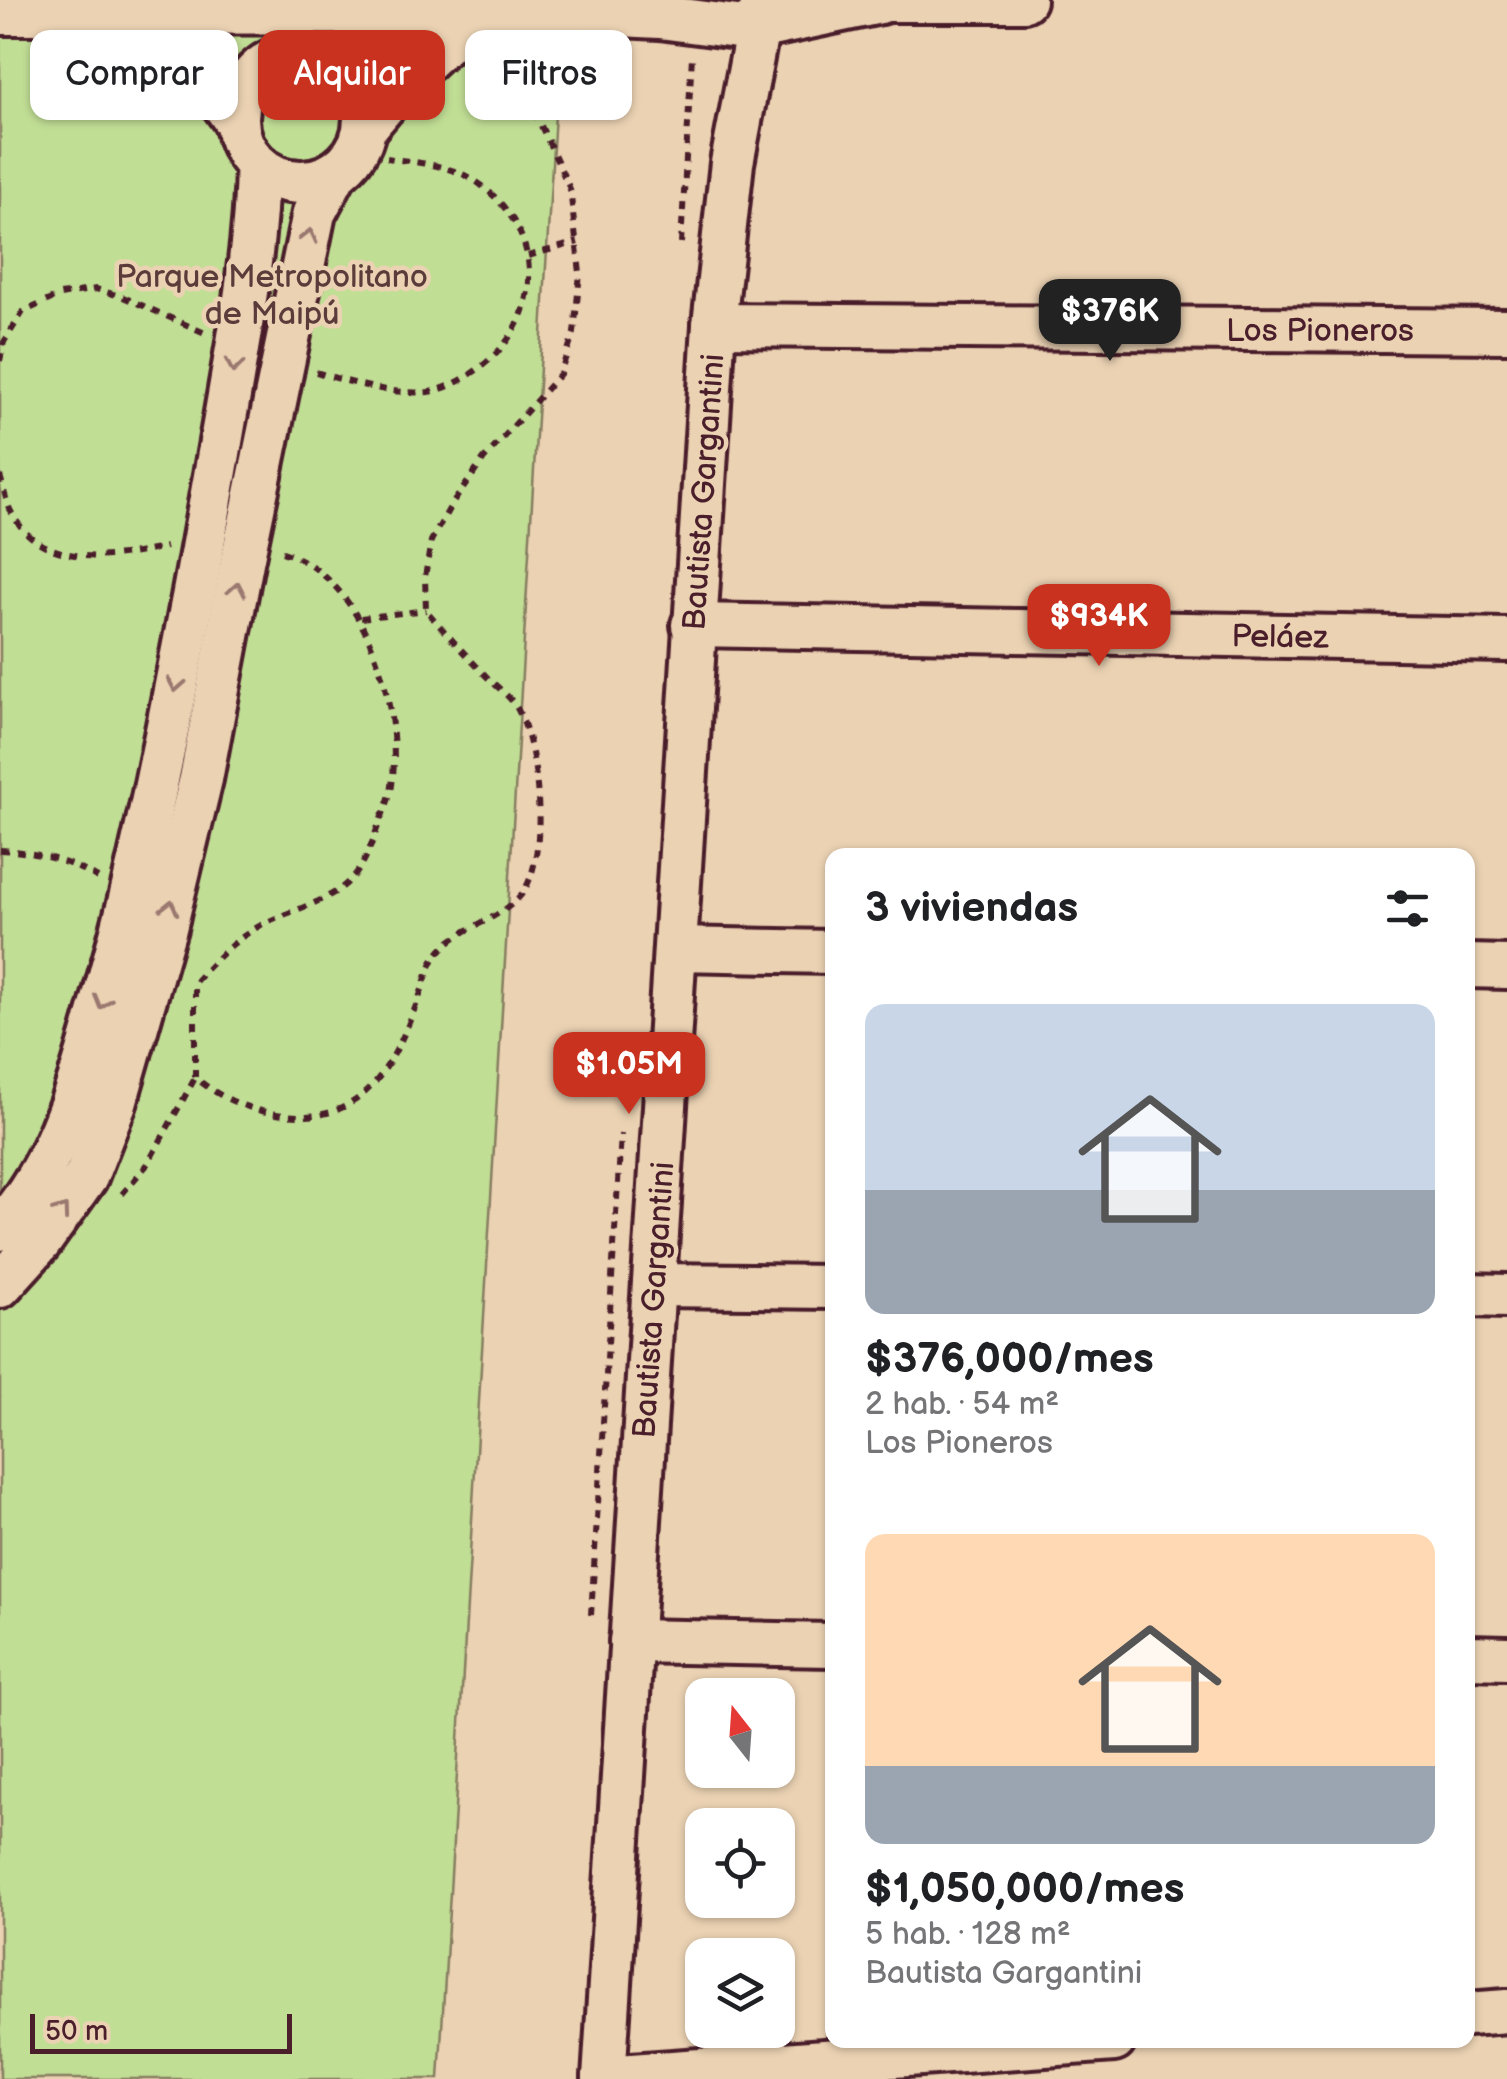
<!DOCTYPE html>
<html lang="es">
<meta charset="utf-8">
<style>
:root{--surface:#fff;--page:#f6f6f6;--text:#202124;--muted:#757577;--accent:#c8321e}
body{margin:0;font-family:"Balsamiq Sans",sans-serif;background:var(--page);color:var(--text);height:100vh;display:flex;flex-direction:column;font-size:38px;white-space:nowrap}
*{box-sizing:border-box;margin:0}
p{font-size:32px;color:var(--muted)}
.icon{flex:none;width:55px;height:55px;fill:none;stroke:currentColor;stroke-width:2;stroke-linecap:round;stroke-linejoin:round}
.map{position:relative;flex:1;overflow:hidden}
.sheet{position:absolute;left:825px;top:848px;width:650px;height:1200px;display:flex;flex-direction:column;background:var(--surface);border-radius:20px;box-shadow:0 2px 8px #0004}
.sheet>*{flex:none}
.banner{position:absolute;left:30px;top:30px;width:645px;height:90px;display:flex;gap:20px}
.needle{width:65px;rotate:343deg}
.fabs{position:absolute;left:685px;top:1678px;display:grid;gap:20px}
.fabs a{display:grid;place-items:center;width:110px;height:110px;border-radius:20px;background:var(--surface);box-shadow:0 2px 8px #0004;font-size:50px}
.scale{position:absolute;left:30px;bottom:25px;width:262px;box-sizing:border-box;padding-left:10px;border:5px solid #4a1f2b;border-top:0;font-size:28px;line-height:35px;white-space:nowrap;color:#4a1f2b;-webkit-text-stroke:8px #ebd2b3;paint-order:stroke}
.price{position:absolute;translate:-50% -85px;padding:0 22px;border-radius:20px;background:var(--accent);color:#fff;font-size:32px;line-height:65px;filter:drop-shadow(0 2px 5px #0008)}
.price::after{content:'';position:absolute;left:50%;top:60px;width:30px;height:22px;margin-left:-15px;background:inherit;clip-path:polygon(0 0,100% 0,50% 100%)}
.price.on{background:#222;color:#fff}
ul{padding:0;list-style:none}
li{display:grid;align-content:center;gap:20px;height:530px;padding:0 40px}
li span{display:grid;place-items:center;height:310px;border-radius:20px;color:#555}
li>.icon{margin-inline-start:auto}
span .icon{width:180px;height:180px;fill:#fffc;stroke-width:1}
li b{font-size:42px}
h2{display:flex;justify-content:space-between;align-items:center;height:120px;padding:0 40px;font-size:42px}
.pill{padding:0 35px;border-radius:20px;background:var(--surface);box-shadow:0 2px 8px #0004;font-size:35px;line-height:90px}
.pill.on{background:var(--accent);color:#fff}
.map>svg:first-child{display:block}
</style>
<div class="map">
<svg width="1507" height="2079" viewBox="0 0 1507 2079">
<rect width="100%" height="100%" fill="#ebd2b3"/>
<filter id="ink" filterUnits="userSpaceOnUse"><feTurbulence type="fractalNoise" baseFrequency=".01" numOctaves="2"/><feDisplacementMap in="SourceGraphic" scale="20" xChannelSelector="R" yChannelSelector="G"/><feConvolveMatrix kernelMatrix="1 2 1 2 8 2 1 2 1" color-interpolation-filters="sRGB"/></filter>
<g filter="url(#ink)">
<path fill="#c1de95" stroke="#867e60" stroke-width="2.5" d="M561,12L439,2079H0V13Z"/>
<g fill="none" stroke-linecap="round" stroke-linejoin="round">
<defs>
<g id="minor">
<path d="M648,0L561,12L660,17L752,29L880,2"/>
<path d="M856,0H1024"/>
<path d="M0,13L561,12"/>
<path d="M108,21C168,42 203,70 237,124"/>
<circle cx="301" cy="118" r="64"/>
<path d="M365,128C401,84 437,42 487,13"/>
<path d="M714,325L1507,331"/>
<path d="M693,625L1507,640"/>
<path d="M677,949L832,952"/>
<path d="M1468,966L1507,967"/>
<path d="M0,1229C61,1160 79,1083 104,997C142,866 167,733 193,598C206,529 218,459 230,390C243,315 256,241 257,165"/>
<path d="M654,1285L832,1287"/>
<path d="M0,1286L39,1243L86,1177L115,1103L165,928L201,779L242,562L314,213L336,172"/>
<path d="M1468,1295L1507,1296"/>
<path d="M631,1641L832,1645"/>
<path d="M1468,1657L1507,1658"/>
<path d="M1468,2014L1507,2011"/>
<path d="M604,2077L1114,2040"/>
<path d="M604,2079L714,325L732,163L763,0"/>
</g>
</defs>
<use href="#minor" stroke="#4a1f2b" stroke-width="50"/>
<g stroke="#4a1f2b" stroke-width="6" stroke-dasharray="8 8" stroke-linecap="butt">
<path d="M681,243L692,56"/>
<path d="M528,256L578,242"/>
<path d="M0,361L4,342L23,312L60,295L96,289L123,297L205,333"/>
<path d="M316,372C352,383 390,395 428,392C446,390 468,377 482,366C545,317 545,234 481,185C455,165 419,163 387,158"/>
<path d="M0,476C4,488 6,504 13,515C43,569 115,559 166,547"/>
<path d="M282,552C366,576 403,708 392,785C390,800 382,815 377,829C371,845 365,864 353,877C331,902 293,909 265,923C236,938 216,958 195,982V1077C220,1099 251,1111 284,1115C366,1125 393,1064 419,998C424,985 428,967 436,956C458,926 497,923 521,895C550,859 539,749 518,710C512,698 497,687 487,677C466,655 445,633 426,610L425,577L431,541L450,507L484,459L560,374L574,333L580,273L570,189L514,67L513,49"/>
<path d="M361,618L426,610"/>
<path d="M0,850C37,852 66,860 98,878"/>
<path d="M122,1194L147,1165L195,1078"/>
<path d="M591,1615L621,1134"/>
</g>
<use href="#minor" stroke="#ebd2b3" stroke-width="42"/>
</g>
<defs><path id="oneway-chevron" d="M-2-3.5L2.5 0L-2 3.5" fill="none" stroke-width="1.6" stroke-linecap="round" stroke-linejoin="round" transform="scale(2.5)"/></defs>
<g stroke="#9a786f">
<use href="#oneway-chevron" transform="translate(309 236) rotate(-77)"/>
<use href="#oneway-chevron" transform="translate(234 366) rotate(100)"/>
<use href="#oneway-chevron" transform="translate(237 589) rotate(-79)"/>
<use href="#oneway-chevron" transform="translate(176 685) rotate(101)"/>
<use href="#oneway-chevron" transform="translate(170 907) rotate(-76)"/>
<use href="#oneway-chevron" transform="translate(102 1002) rotate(106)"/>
<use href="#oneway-chevron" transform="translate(62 1211) rotate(-54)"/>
</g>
</g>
<g text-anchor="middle" stroke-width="9" stroke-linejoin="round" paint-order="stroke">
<g font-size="32" fill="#5c3c3b" stroke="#ebd2b3">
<text x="272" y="287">Parque Metropolitano<tspan x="272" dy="37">de Maipú</tspan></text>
</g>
<g font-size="32" fill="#4a1f2b" stroke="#ebd2b3">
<text x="1320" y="341">Los Pioneros</text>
<text transform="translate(703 492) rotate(-86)" y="11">Bautista Gargantini</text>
<text transform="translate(1280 636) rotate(1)" y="11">Peláez</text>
<text transform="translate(653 1300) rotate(-86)" y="11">Bautista Gargantini</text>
</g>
</g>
</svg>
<div class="fabs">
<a><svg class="needle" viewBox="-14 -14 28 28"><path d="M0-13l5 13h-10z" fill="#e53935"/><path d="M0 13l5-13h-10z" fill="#757577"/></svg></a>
<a><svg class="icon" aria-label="locate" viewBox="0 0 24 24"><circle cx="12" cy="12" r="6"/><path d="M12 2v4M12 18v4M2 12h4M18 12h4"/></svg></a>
<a><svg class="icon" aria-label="layers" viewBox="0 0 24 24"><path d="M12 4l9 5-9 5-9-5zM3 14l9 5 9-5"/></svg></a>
</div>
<div class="scale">50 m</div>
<b class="price on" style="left:1110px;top:364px">$376K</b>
<b class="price" style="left:1099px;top:669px">$934K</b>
<b class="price" style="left:629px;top:1117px">$1.05M</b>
<div class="banner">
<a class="pill">Comprar</a>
<a class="pill on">Alquilar</a>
<a class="pill">Filtros</a>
</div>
<section class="sheet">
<h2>3 viviendas<svg class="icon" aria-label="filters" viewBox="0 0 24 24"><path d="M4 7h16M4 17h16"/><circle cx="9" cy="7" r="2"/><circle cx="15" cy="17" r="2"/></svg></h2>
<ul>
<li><span style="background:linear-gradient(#c9d6e8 60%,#9aa5b1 0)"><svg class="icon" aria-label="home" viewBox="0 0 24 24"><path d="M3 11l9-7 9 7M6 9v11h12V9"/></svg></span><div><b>$376,000/mes</b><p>2 hab. · 54 m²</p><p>Los Pioneros</p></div></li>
<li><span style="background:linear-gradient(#ffd9b3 75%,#9aa5b1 0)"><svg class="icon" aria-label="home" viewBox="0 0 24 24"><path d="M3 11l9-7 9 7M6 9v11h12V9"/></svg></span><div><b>$1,050,000/mes</b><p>5 hab. · 128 m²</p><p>Bautista Gargantini</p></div></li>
</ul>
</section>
</div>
